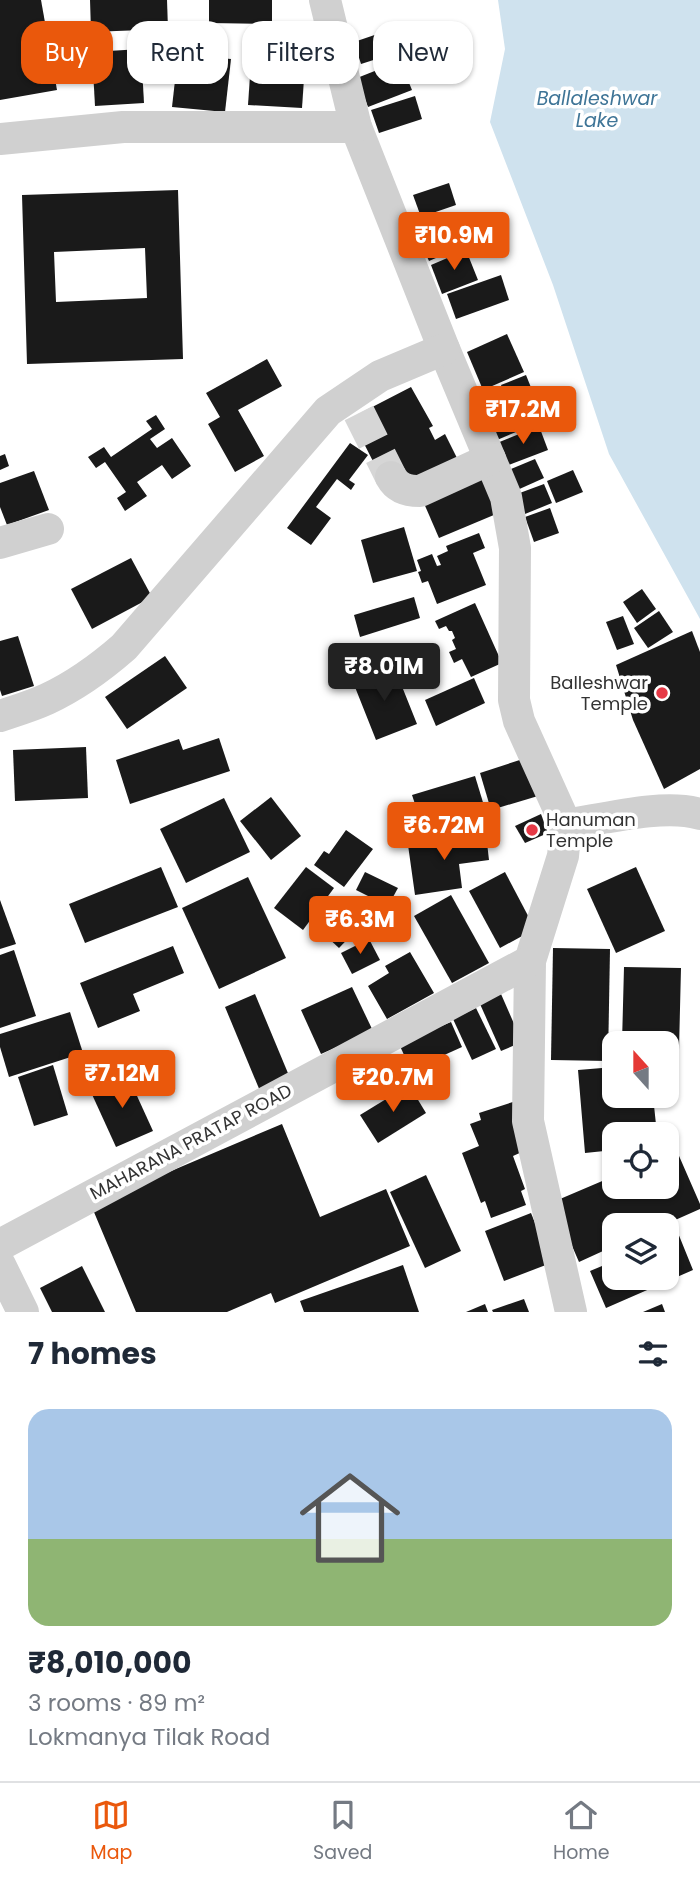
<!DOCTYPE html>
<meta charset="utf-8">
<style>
:root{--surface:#fff;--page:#f2f2f3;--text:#1f2937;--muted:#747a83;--line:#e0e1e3;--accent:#ea580c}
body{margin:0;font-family:Poppins,sans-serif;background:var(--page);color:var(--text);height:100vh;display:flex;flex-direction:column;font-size:26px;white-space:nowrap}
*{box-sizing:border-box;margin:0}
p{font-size:23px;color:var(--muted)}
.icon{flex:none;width:38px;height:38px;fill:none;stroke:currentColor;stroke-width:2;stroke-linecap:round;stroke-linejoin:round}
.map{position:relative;height:1312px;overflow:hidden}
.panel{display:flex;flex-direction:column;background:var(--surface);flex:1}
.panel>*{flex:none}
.guide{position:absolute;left:21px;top:21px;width:658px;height:63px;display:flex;gap:14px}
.needle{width:46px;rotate:339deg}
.tools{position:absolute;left:602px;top:1031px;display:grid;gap:14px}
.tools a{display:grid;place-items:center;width:77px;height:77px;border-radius:14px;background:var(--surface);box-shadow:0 2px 5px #0004;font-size:35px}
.price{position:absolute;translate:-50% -60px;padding:0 16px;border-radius:7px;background:var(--accent);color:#fff;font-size:23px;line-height:46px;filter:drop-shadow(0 2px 4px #0008)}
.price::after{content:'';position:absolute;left:50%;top:42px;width:21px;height:16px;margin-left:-10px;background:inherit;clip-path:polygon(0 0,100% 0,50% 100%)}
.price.current{background:#222;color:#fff}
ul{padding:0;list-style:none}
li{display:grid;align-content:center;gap:14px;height:371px;padding:0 28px}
li span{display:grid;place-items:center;height:217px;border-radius:21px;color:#555}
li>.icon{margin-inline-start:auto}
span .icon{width:126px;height:126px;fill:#fffc;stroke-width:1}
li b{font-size:30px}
h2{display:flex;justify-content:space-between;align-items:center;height:84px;padding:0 28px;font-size:30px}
.pill{padding:0 24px;border-radius:21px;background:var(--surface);box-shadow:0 2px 5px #0004;font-size:24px;line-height:63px}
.pill.current{background:var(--accent);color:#fff}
.tabs{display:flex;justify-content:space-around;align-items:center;height:98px;border-top:2px solid var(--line);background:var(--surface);font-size:19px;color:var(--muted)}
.tabs a{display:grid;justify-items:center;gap:4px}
.tabs .current{color:var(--accent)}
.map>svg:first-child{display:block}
</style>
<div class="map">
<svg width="700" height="1312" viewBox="0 0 700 1312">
<rect width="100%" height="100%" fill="#fff"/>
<path fill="#cfe2ee" d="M498,0H700V619L609,454L553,285L490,122L505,49Z"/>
<g fill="#1a1a1a" fill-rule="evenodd">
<path d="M0,0H41L57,90L0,100Z"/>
<path d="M90,0H167L168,29L91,32Z"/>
<path d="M209,0H272V24L209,23Z"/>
<path d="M401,26L408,49L361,64L354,42Z"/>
<path d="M252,47L306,50L302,108L248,105Z"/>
<path d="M141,49L144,103L95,106L92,52Z"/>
<path d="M178,54L231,59L225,112L172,107Z"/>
<path d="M400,61L412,90L368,107L357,78Z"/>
<path d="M415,96L422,119L379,133L371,110Z"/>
<path d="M449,183L456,205L421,217L413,195Z"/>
<path d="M178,190L183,359L27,364L22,195ZM145,248L147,298L56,302L54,252Z"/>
<path d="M444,213L459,248L429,261L413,226Z"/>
<path d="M466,250L478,280L442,294L431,265Z"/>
<path d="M501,275L509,300L456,319L447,294Z"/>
<path d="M507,334L524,372L483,390L467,352Z"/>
<path d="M267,359L282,386L238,410L264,456L235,472L208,424L220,417L206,393Z"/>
<path d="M526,375L544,420L518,430L501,385Z"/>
<path d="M411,387L433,426L429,428L435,440L445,434L460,464L405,483L381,477L351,418Z"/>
<path d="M505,405L516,432L497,440L487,413Z"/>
<path d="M156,415L165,429L150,439L157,448L172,438L191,466L172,479L162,465L137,482L147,496L125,511L117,498L126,492L105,462L96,468L88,457L104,447L111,457L152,429L146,421Z"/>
<path d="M539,426L548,450L506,466L497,443Z"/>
<path d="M350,443L368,455L349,480L355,484L351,490L337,479L316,507L331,518L311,545L287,528Z"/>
<path d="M5,454L9,466L0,470V456Z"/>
<path d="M535,459L544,478L515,491L506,471Z"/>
<path d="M573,470L583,492L556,503L547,481Z"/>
<path d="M34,471L49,510L7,525L0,507V483Z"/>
<path d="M485,475L501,512L439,538L423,501Z"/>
<path d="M544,484L552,503L525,514L517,494Z"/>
<path d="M550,508L559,533L534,542L525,517Z"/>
<path d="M404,527L417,571L373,583L361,540Z"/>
<path d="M479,533L485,548L473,553L486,585L437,604L428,581L422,583L418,572L421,571L417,560L432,554L437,566L441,565L437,556L448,551L446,546Z"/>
<path d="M131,558L152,597L92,629L71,589Z"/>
<path d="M642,589L656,609L637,623L623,602Z"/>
<path d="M414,597L420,618L360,637L354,615Z"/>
<path d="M475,603L502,663L471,677L462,659L454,663L449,652L456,649L452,640L455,638L452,631H449L446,626L439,629L435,621Z"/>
<path d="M659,611L673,632L648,648L634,628Z"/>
<path d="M623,616L634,644L617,650L606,622Z"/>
<path d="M692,631L700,652V769L664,789L633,720L616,665Z"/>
<path d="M18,636L34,686L2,696L0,690V641Z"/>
<path d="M165,656L187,688L127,729L105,697Z"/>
<path d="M373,668L376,677L395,669L417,724L376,740L351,677Z"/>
<path d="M474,678L485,703L436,726L425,700Z"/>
<path d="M219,738L230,771L130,804L116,760L179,739L183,750Z"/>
<path d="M86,747L88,798L15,801L13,750Z"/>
<path d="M526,758L538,796L491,810L480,773Z"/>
<path d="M475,776L485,809L423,828L412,795Z"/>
<path d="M271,797L301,836L271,860L240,821Z"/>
<path d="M224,798L250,852L186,883L160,829Z"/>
<path d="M541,814L548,833L525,843L515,826Z"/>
<path d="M346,830L373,849L344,887L314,865L324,851L329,854Z"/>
<path d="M486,834L489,860L459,864L462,888L415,895L408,845Z"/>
<path d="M161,867L178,907L85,943L69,904Z"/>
<path d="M306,867L334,888L303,930L274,908Z"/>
<path d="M636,867L665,931L616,953L587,889Z"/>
<path d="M365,872L398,888L388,906L356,890Z"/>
<path d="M505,872L535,929L500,948L469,891Z"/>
<path d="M248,877L286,958L219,989L182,908Z"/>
<path d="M451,895L489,963L452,983L414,916Z"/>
<path d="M0,900L16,944L0,949Z"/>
<path d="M337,900L362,924L339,948L313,924Z"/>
<path d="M369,939L380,960L352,974L341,953Z"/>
<path d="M173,946L184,973L133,994L140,1011L98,1028L80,983Z"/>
<path d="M553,948L610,949L608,1061L551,1060Z"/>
<path d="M14,950L36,1016L0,1028V955Z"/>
<path d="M410,952L434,993L387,1019L368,986L389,973L385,966Z"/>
<path d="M624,967L681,968L679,1050H667V1043H622Z"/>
<path d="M352,987L373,1031L321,1054L301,1010Z"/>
<path d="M255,994L290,1078L260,1091L225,1007Z"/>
<path d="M501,994L522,1042L501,1051L480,1004Z"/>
<path d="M476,1008L496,1049L472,1060L453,1019Z"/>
<path d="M70,1012L83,1053L9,1077L0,1047V1034Z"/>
<path d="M451,1022L462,1047L411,1070L399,1044Z"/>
<path d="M53,1065L68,1115L34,1126L18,1077Z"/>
<path d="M614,1067V1096H653L657,1134H614V1150L585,1153L578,1070Z"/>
<path d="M127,1074L153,1131L116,1147L90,1090Z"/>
<path d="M409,1085L426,1113L378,1143L360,1115Z"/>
<path d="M516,1101L524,1151L513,1156L525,1189L521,1191L526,1205L491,1218L485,1201L481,1203L462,1153L479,1146L470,1124L481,1120L479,1113Z"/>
<path d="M282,1124L320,1217L386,1189L410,1246L275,1303L271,1293L227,1312H136L91,1205Z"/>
<path d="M676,1149L700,1204V1209L664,1225H614V1246L579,1262L553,1202L614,1176V1186H667V1153Z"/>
<path d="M426,1175L461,1251L425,1268L390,1192Z"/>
<path d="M531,1213L551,1263L504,1281L485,1231Z"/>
<path d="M678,1233L693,1270L606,1308L590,1271L614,1261V1278H667V1238Z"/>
<path d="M403,1265L419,1312H304L300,1301Z"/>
<path d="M82,1266L105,1312H52L40,1288Z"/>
<path d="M524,1299L529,1312H493L492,1310Z"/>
<path d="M485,1304L488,1312H466Z"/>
<path d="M662,1304L665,1312H643Z"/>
</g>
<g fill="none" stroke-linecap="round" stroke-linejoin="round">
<path stroke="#d6d6d6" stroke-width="32" stroke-dasharray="32 16" stroke-linecap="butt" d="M359,413L391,477"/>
<g stroke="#d0d0d0" stroke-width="32">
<path d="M325,0L356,127L444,349L506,497L515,548L514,700L519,721L566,825L563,856L530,961L528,1121L571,1312"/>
<path d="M0,139L123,127H356"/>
<path d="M391,477C397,488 407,491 420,491L490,459"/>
<path d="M0,543L48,529"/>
<path d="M0,716C15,711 32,706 47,699C75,686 100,668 124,647L328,411L380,376L444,349"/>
<path d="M566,825C604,819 664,803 700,814"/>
<path d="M0,1245L530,961"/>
<path d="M0,1265L23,1312"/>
</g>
</g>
<g fill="#e63946" stroke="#fff" stroke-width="2.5">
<circle cx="662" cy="693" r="7"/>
<circle cx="532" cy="830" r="7"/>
</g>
<g text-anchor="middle" stroke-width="7" stroke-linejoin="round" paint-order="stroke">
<g font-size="18" fill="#333" stroke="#fff" text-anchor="end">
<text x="648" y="689">Balleshwar<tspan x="648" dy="21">Temple</tspan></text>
<text x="546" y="826" text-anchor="start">Hanuman<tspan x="546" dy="21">Temple</tspan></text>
</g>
<g font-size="18" fill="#333" stroke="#fff">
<text transform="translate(191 1142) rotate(-28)" y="6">MAHARANA PRATAP ROAD</text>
</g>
<g font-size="19" font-style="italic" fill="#3f7597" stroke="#fff">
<text x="597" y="105">Ballaleshwar<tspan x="597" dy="22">Lake</tspan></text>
</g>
</g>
</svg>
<div class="tools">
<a><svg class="needle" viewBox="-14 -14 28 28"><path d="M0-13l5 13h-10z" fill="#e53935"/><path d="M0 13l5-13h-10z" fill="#747a83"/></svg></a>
<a><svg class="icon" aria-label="locate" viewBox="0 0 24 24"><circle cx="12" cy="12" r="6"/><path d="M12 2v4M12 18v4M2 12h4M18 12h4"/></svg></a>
<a><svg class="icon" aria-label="layers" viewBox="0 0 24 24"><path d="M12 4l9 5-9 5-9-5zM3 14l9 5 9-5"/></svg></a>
</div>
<b class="price" style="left:454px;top:272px">₹10.9M</b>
<b class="price" style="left:523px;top:446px">₹17.2M</b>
<b class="price current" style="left:384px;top:703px">₹8.01M</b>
<b class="price" style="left:444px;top:862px">₹6.72M</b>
<b class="price" style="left:360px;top:956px">₹6.3M</b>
<b class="price" style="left:122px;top:1110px">₹7.12M</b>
<b class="price" style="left:393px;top:1114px">₹20.7M</b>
<div class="guide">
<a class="pill current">Buy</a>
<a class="pill">Rent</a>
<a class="pill">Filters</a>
<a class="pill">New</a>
</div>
</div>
<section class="panel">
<h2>7 homes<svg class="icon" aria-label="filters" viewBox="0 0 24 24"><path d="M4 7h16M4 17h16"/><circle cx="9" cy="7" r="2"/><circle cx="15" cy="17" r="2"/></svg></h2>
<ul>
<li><span style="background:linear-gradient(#a9c7e8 60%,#8fb573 0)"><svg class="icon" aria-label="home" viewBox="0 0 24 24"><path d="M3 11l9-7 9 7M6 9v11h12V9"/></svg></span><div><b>₹8,010,000</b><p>3 rooms · 89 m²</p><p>Lokmanya Tilak Road</p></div></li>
</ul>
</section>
<nav class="tabs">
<a class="current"><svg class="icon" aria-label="map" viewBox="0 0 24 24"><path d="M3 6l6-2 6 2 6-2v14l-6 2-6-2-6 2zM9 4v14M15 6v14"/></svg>Map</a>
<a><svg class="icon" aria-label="saved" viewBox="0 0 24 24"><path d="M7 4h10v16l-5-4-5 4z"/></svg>Saved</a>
<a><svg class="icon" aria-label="home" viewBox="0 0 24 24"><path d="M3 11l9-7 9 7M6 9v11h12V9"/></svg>Home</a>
</nav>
